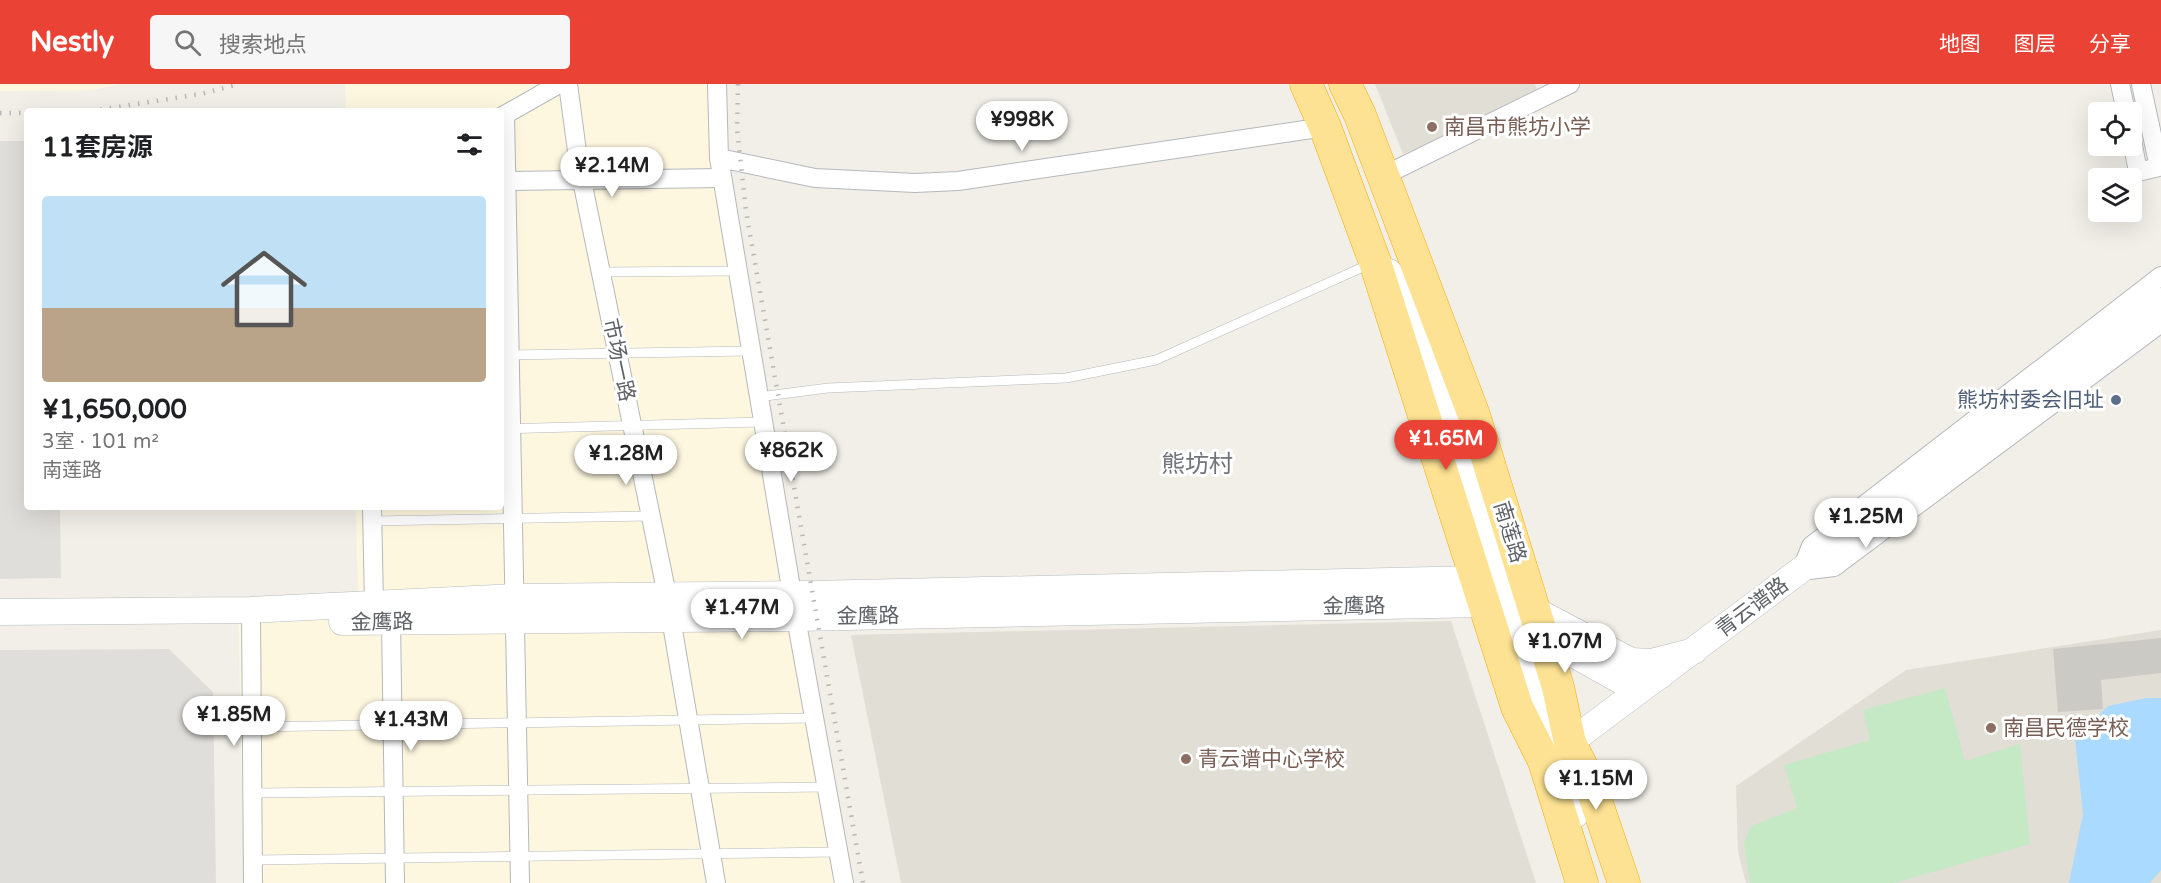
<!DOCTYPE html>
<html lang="zh">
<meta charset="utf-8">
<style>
:root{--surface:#fff;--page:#f6f6f6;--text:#202124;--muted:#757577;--line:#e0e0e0;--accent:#ea4335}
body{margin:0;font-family:"Varela Round","Noto Sans SC",sans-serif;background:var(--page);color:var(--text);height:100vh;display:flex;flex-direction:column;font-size:22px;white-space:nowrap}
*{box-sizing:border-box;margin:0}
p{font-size:20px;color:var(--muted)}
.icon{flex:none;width:33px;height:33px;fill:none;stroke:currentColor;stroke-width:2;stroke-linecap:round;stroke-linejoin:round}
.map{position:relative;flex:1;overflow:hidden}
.panel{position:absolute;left:24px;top:24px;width:480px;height:402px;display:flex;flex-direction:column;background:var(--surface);border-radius:6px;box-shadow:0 6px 24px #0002}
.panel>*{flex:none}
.controls{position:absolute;left:2088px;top:18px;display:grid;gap:12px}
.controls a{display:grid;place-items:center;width:54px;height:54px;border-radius:6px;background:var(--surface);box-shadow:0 6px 24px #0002;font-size:30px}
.price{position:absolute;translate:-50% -51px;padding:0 14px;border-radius:21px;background:#fff;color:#222;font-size:20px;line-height:39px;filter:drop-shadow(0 2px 3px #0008)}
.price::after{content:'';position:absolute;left:50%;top:36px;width:18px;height:14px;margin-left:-9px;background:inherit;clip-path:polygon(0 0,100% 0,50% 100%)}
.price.selected{background:var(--accent);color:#fff}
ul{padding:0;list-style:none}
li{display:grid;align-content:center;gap:12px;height:318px;padding:0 18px}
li+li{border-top:2px solid var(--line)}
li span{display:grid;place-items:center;height:186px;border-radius:6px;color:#555}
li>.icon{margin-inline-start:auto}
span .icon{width:108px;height:108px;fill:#fffc;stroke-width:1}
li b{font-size:26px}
h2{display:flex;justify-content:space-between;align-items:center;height:72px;padding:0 18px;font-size:26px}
header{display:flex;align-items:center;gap:36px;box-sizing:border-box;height:84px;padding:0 30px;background:var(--accent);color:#fff}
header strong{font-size:28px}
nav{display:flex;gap:33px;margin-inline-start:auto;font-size:21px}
.search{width:420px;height:54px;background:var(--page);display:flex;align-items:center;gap:15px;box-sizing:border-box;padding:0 21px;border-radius:6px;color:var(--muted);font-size:22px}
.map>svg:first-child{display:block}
</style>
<header>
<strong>Nestly</strong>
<div class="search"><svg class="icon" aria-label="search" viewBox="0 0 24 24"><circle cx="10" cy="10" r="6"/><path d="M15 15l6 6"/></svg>搜索地点</div>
<nav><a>地图</a><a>图层</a><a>分享</a></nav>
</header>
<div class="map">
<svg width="2161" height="799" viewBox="0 0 2161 799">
<rect width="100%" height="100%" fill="#f1efe8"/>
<g fill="#fef7e0">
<path d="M0,0H120L94,6L0,7Z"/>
<path d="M345,0H716L720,92L850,799H244L238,516L358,511L356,423H501V27H346Z"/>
</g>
<g fill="#e0deda">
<path d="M27,57V423H60L61,494L0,495V57Z"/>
<path d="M169,565L213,608L216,799H0V566Z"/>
</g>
<g fill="#e1ded6">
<path d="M1375,0H1535L1541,16L1403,70Z"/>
<path d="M1451,537L1536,799H901L851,551Z"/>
<path d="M2161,546V799H1746L1738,768L1736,702L1906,586Z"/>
</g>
<path fill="#c5e8c5" d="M1945,604L1965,677L2020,660L2030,760L1894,799H1750L1744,760L1751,742L1797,724L1784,681L1870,656L1863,626Z"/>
<path fill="#aadaff" d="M2147,614H2161V786L2150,799H2069L2083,730L2075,655L2108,622Z"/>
<path fill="#cccac5" d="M2161,554V589L2101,596L2103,625L2058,628L2053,565Z"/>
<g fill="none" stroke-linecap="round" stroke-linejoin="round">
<defs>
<g id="lane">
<path d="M601,188L737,187"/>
<path d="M507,271L750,267"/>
<path d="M758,313L828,304L1066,294L1156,276L1370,180"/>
<path d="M501,345L762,338"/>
<path d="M372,437L651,432"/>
<path d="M252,643L814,634"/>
<path d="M253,709L827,703"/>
<path d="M253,776L839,768"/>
</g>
<g id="street">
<path d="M568,0L579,82L667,511L716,799"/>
<path d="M717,0L719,74L796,534L844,799"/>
<path d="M2120,0L2126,28"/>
<path d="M505,31L520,799"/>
<path d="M501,33L559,0"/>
<path d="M2132,56L2138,88L2159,83L2141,0"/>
<path d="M719,74L815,94L915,99L958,97L1325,43"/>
<path d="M1383,92L1570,0"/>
<path d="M501,97L722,94"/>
<path d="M2161,192L1811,462L1801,487L1834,483L2161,239"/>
<path d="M372,423L374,520"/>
<path d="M251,526L253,799"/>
<path d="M391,537L395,799"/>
</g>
<g id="secondary">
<path d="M1389,188L1409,227L1450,331L1509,513L1539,611L1544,671"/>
<path d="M0,528L251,526L514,513L812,510L1476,495L1631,577L1651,578L1694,567"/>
<path d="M342,538L796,534L1484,520L1621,597L1660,592"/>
<path d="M1570,659L1566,706L1575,731"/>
<path d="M1557,668L2161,217"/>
</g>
<g id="highway">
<path d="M1306,0L1325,43L1375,178L1517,623L1544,677L1582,799"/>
<path d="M1345,0L1360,31L1474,331L1558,603L1570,659L1590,699L1624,799"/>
</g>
</defs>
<use href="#lane" stroke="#b5b8bc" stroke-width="10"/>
<use href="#street" stroke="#b5b8bc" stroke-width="20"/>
<use href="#secondary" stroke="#b6babf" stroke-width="27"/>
<use href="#highway" stroke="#f9ab00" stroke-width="33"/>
<use href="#lane" stroke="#fff" stroke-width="9"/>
<use href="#street" stroke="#fff" stroke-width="18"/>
<use href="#secondary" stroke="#fff" stroke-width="26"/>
<use href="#highway" stroke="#fde293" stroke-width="32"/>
<g stroke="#b6b7b8" stroke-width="4.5" stroke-dasharray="1.5 8" stroke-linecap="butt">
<path d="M738,0L737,44L746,127L863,799"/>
<path d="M91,27L201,10L239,0"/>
<path d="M0,29H27"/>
</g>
</g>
<g fill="#8d6e63" stroke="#fff" stroke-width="2">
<circle cx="1432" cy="43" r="6"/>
<circle cx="1991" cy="644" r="6"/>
<circle cx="1186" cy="675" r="6"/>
</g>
<circle fill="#5c6f8a" stroke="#fff" stroke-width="2" cx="2116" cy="316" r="6"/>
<g text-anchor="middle" stroke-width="6" stroke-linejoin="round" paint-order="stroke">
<g font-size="21" fill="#785e54" stroke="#fff" text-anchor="start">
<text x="1444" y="50">南昌市熊坊小学</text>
<text x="2003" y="651">南昌民德学校</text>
<text x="1198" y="682">青云谱中心学校</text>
</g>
<g font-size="21" fill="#5f6368" stroke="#fff">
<text transform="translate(619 276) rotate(78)" y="7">市场一路</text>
<text transform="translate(1510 448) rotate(73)" y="7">南莲路</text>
<text transform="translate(1354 522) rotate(-1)" y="7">金鹰路</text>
<text transform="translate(1752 523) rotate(-37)" y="7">青云谱路</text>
<text transform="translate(868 532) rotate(-1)" y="7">金鹰路</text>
<text transform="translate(382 538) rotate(-1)" y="7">金鹰路</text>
</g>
<g font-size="21" fill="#4e5e75" stroke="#fff" text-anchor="end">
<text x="2104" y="323">熊坊村委会旧址</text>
</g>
<g font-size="24" fill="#70757a" stroke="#fff">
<text x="1197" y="388">熊坊村</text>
</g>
</g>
</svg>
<div class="controls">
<a><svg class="icon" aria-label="locate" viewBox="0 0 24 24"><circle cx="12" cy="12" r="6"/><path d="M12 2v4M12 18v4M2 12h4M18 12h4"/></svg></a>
<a><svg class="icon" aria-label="layers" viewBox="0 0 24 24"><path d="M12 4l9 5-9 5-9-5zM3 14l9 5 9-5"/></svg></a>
</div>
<b class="price" style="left:1022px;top:68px">¥998K</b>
<b class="price" style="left:612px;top:114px">¥2.14M</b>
<b class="price selected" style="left:1446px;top:387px">¥1.65M</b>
<b class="price" style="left:791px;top:399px">¥862K</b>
<b class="price" style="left:626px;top:402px">¥1.28M</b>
<b class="price" style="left:1866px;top:465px">¥1.25M</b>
<b class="price" style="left:742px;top:556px">¥1.47M</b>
<b class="price" style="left:1565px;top:590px">¥1.07M</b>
<b class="price" style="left:234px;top:663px">¥1.85M</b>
<b class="price" style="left:411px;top:668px">¥1.43M</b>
<b class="price" style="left:1596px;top:727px">¥1.15M</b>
<section class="panel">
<h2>11套房源<svg class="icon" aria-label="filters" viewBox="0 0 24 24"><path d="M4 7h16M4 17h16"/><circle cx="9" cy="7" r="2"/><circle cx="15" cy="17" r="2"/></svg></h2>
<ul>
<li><span style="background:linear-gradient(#bfe0f5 60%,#b9a48a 0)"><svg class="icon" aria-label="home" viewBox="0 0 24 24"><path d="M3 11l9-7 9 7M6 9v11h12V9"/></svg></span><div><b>¥1,650,000</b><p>3室 · 101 m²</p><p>南莲路</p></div></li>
</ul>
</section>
</div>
